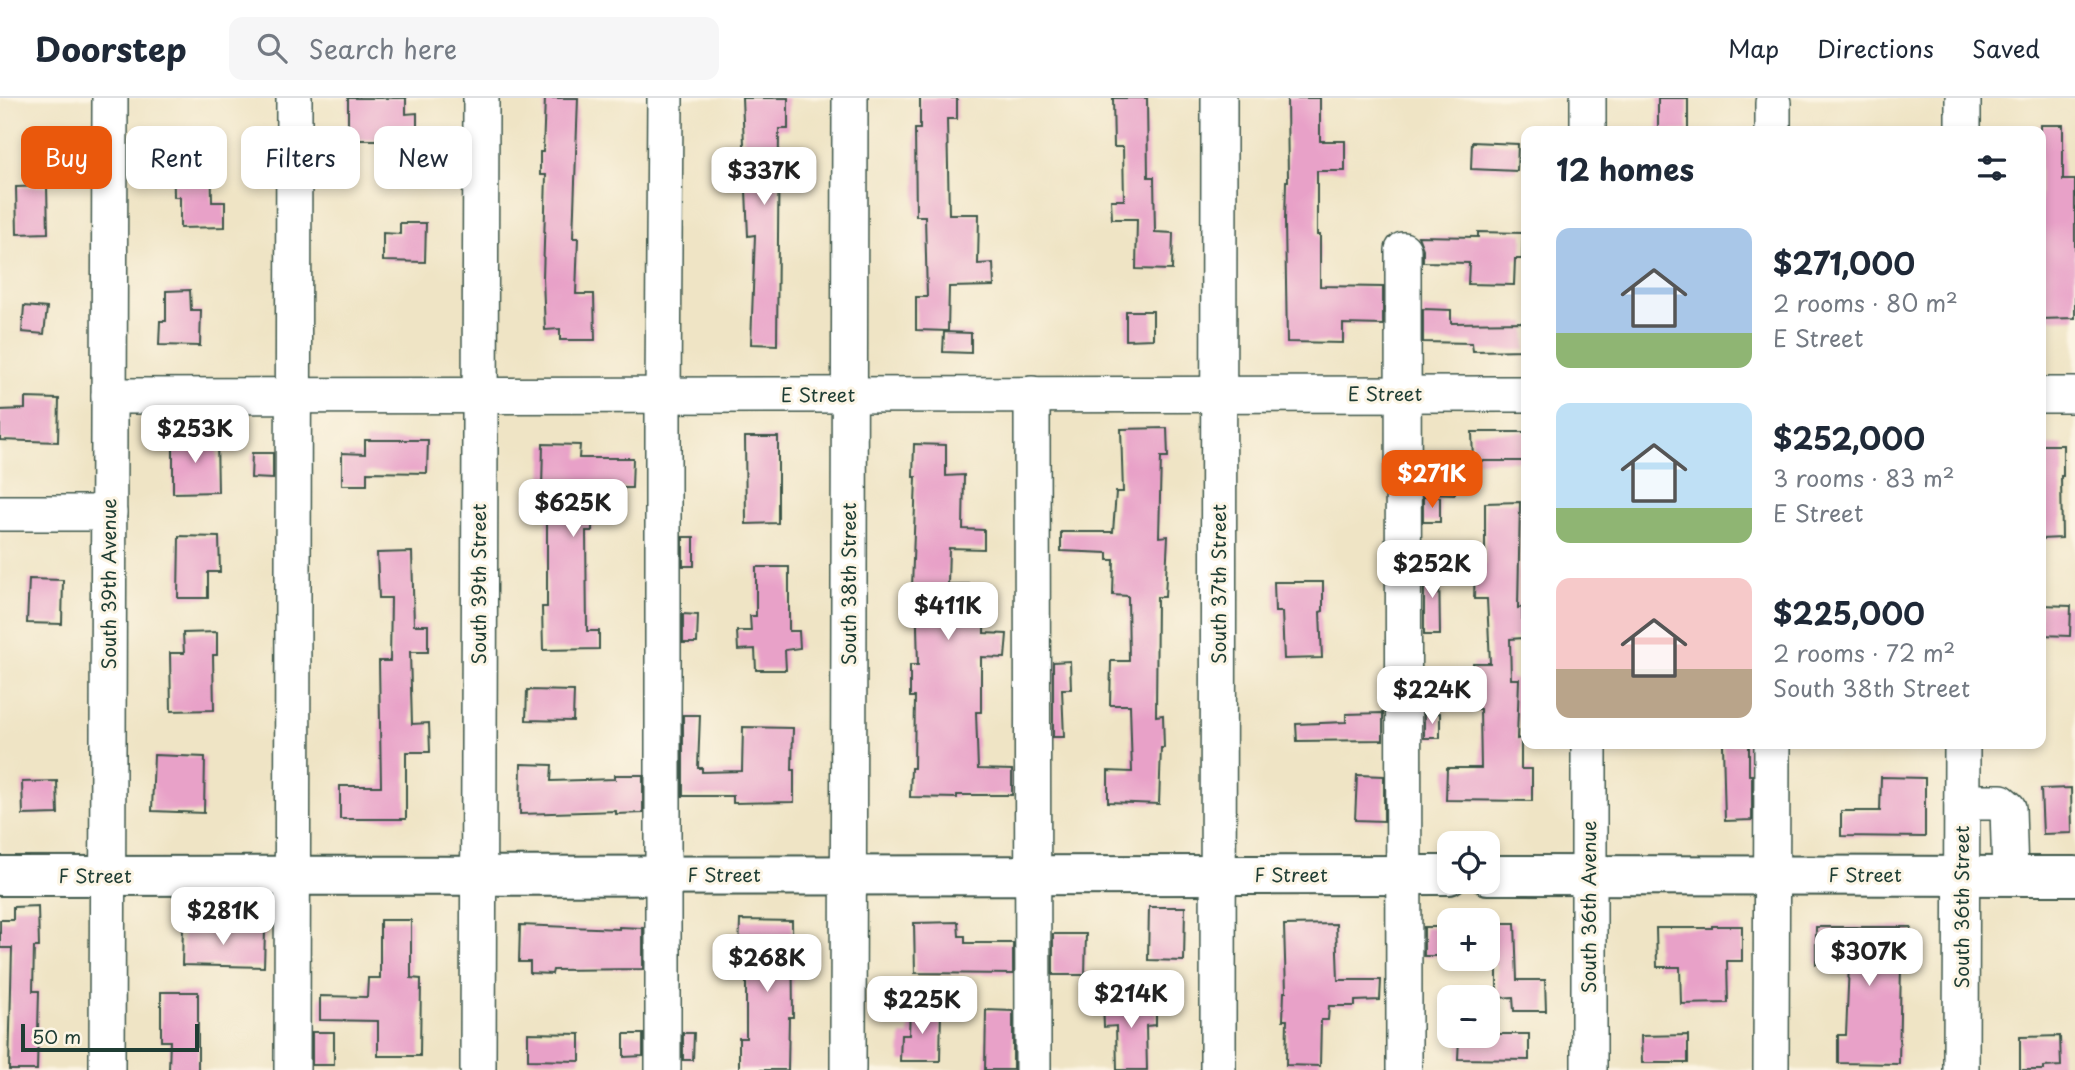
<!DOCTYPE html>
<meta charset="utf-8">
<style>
:root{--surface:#fff;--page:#f6f6f7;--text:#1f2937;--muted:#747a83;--line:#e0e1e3;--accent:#ea580c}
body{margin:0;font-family:"Playpen Sans",sans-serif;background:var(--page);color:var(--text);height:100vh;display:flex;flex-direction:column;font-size:26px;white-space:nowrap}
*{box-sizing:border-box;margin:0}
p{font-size:23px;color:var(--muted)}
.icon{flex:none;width:38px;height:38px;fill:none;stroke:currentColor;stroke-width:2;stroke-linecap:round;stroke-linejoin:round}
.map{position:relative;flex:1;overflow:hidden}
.sheet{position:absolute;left:1521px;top:28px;width:525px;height:623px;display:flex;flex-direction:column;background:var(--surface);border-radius:14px;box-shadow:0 4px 10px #0003}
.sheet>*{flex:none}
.hud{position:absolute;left:21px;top:28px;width:665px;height:63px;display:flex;gap:14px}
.fabs{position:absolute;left:1437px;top:733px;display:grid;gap:14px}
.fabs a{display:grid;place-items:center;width:63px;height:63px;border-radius:14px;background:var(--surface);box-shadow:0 4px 10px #0003;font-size:35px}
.scale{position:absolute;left:21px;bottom:18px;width:178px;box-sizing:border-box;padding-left:7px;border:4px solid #1f3d34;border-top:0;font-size:19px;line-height:24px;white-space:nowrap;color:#1f3d34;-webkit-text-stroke:5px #fcf5e5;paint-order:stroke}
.price{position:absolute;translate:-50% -60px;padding:0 16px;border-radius:14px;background:#fff;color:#222;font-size:23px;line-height:46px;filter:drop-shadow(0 2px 4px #0008)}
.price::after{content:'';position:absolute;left:50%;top:42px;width:21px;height:16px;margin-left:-10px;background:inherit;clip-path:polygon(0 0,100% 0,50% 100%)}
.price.selected{background:var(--accent);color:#fff}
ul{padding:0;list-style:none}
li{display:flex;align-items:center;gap:21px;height:175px;padding:0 35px}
li span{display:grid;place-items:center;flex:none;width:196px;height:140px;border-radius:14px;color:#555}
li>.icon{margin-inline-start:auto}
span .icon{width:84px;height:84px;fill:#fffc;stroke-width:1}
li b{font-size:30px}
h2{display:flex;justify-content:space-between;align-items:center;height:84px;padding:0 35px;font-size:30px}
.chip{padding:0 24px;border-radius:14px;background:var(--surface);box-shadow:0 4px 10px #0003;font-size:24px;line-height:63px}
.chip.selected{background:var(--accent);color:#fff}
header{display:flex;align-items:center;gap:42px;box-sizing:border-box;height:98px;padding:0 35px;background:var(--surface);border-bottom:2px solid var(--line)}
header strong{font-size:33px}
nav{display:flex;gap:38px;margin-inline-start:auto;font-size:24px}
.search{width:490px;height:63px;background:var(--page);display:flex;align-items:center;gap:18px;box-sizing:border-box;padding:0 24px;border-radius:14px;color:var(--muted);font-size:26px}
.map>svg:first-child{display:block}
</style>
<header>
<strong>Doorstep</strong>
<div class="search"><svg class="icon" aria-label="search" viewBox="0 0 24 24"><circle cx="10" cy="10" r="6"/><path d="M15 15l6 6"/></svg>Search here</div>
<nav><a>Map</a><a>Directions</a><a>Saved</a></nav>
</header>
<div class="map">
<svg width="2075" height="972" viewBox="0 0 2075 972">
<rect width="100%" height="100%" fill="#fcf5e5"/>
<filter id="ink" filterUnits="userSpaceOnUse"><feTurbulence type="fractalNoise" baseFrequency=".0143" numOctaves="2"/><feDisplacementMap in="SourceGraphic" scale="14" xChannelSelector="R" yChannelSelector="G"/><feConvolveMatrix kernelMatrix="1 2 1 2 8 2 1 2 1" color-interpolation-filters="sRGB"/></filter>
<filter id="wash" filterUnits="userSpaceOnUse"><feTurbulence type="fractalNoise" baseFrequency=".00686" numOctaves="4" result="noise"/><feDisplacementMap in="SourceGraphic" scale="28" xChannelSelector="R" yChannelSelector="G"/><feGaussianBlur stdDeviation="1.57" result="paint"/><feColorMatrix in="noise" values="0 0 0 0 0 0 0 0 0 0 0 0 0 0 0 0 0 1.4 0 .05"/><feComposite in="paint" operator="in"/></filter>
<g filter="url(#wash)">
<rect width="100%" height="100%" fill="#efe4c5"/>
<g id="blocks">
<g fill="#e8a1c8">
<path d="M348,0H406V16L417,15V54H389V42H348Z"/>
<path d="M545,0H578L573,140H578L576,196H594L595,242H560V231L545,232L543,180L546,77H540V54H543Z"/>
<path d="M742,0H788V31H779L777,247L751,246L755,137L748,138Z"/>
<path d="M920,0H957V21H947L949,116H979L978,166L993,165L994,188L949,189L948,233L916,232V199H927L925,118H916L915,31H920Z"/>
<path d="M1113,0H1147L1148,79H1154L1155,134L1173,135L1172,172L1136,171L1137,121H1112L1111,102H1124L1123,49H1114Z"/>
<path d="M1287,0H1320V43H1345V73H1317V137H1320V188L1383,189V227L1343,226V245L1287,244L1285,123L1286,83H1288Z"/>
<rect x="1658" y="0" width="30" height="33"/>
<path d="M2040,27H2063V82H2075V220L2040,221Z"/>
<path d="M211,43L212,104H225V129L180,130V99H174L173,44Z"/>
<path d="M1472,44L1518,46L1517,73L1471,71Z"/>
<path d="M47,88L48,135L17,136L16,89Z"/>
<path d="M400,125H426L425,164L383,163V135L400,136Z"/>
<path d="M1478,134L1523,135L1522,161H1515L1514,187L1468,186L1469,165L1423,164V151L1418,138L1478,139Z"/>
<path d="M190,192L191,212H201L200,248L159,247L160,223H166V193Z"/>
<path d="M24,208L47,210L44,236L22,234Z"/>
<path d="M1423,211L1451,212V225L1526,224V252L1473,253L1472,245L1423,244Z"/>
<path d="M1126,213H1153V241L1126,242Z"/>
<path d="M944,234L971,235V255L943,254Z"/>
<path d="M25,300L59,301L58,344L0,342V312L25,311Z"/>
<path d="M1167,330L1168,359H1161L1159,439L1168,438L1165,499H1157L1156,618L1163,617L1164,650H1161L1159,706L1108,704V673L1132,674L1130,607H1110L1111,563H1129L1128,498L1113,497L1114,462H1108V455L1061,453V434H1113L1116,394H1123L1121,331Z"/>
<path d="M1472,334H1526V363H1473Z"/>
<path d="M217,339L218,394L173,395V340Z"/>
<path d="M745,339H778V425L746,426Z"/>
<path d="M365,342H428L427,375L367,374V387H342V355L365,356Z"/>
<path d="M543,346L580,347L579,360H633L632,390H593L592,433H586L587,533H599V551L543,552L542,509H547V393L542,392Z"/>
<path d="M914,346L946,347V378L964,377L963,431L984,432V451L949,450L948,486H985L984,535L1007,536L1005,560L981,559V614H976L978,671L1012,672V697H957V700L910,699L911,670H914L915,599H910V567H918L916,490H912L916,379H913Z"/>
<path d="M2040,347H2063V378H2061L2062,440L2040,441Z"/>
<path d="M252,355H273V381L251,380Z"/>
<path d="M1426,356H1456L1455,396L1425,395Z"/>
<rect x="1423" y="399" width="17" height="25"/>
<path d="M1520,404L1518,510L1522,509L1523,540L1510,541L1511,581H1519L1517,641L1521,640V671H1532V703L1446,702L1447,670H1481L1480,611H1469L1473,565H1490L1487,501H1474L1475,465L1485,466V405Z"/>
<path d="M179,438L219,439L220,474H208V500H178Z"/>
<rect x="683" y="439" width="11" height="29"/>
<path d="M412,454L414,527H428V554H410L412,626L429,625L430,654H406V721H340V688H381L379,563H390L391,500H379L377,455Z"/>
<path d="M1439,465L1440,537H1424V466Z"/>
<path d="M756,469H789V533H799L800,550L785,552L786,572H756L755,551L738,552L737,533H751L750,518H756Z"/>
<path d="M29,481L63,482L62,526L27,525Z"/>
<path d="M1274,484H1323V513L1320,514L1322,560L1284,561L1282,514H1275Z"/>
<path d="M2040,507L2071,508L2070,538L2040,537Z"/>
<path d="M683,516L698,517L697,545H683Z"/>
<path d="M217,534V557H213L214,612L171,613L170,555H184L183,535Z"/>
<path d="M1070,563L1071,591H1062L1064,639H1053V564Z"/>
<path d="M527,592L574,593L573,623L526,622Z"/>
<path d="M1383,615V642L1297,643L1296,626L1346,624V616Z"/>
<path d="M1440,615V640H1424V616Z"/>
<path d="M683,617H700L698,670H702V674L742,673L743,629L793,630L792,672H794V704L733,705V698H683Z"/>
<path d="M1723,646H1749V677H1752V722L1725,723Z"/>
<path d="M154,657L205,659L204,715L152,713Z"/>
<path d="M521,666L552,667L551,683L615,681V677H643V715L616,716V713L520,716Z"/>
<path d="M1357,677L1384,678V723L1355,722Z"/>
<path d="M1881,679L1925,680V739L1841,738V713H1880Z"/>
<path d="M57,683L58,716L23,717L22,684Z"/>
<path d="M2071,690L2072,735L2043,736L2041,691Z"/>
<path d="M38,808L39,849H34L33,893H39L37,972H9L12,850H0V822H13V809Z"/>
<path d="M1149,809H1185L1184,863L1148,862Z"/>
<path d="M380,822H411V880L421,881L420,958H378V923L320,922V898L367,899L368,880H380Z"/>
<path d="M740,822L792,823L793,919H789L788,972H739V940H746V857H739Z"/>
<path d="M958,824L959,838H965V845H1013V876L915,875L914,825Z"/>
<path d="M1488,825H1515L1517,882H1545L1546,913H1514L1513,899L1497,900V867H1488Z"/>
<path d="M1336,826L1338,882H1381L1380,902L1355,903V908H1329L1328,922H1321L1320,968L1286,967L1287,922H1283L1284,894H1286L1284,827Z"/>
<path d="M183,827L265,832L264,869L182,867Z"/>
<path d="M520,827L619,831V829L643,830V871L553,872L552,876L530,875V864H519Z"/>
<path d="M1712,828H1742V863H1727L1728,905L1681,906L1680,869H1657L1656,830H1712Z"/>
<rect x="1424" y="829" width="23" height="29"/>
<path d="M1816,829H1911V866H1901L1899,966L1838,965V937H1846L1849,866H1816Z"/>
<path d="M1053,836H1086L1085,877H1053Z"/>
<path d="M161,894H198V972H169L170,943H161Z"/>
<path d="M1156,902V927L1146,928L1147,972H1117L1116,928L1104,929L1103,903Z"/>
<path d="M910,909L941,910L940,963H900L901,937H909Z"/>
<path d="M986,912L1013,913V972H985Z"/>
<rect x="312" y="934" width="22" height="33"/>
<path d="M528,935L580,936V963L528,962Z"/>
<path d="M683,935H694L693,962H683Z"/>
<path d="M624,936H643V958L624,959Z"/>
<path d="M1488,936H1529V962L1458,961L1459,940H1477L1488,938Z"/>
<path d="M1688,937V965H1642L1641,938Z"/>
<path d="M2060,938L2061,968L2044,969V972H2020V939Z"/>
</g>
</g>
</g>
<g filter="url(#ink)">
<use href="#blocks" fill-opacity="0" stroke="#3e564a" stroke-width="2"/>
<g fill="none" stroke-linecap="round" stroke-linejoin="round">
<defs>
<g id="minor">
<path d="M1588,0V33"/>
<path d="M1773,5V33"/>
<path d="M1963,33V0"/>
<path d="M1403,152L1404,972"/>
<path d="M1032,296L1033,972"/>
<path d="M2040,297H2075"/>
<path d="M109,298L1526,296"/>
<path d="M0,415H109"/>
<path d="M1962,704H2001L2008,710L2010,777"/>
<path d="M107,972L110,0"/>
<path d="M292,972L294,0"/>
<path d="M478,972L481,0"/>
<path d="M663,972V297L665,0"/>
<path d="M848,972L850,0"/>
<path d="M1218,972L1219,0"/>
<path d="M1589,972V646"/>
<path d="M1771,972L1772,646"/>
<path d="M1961,972L1962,646"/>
</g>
<g id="major">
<path d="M1488,777L2075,778"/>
<path d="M0,778L1449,777"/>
</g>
</defs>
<use href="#minor" stroke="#3e564a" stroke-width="38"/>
<use href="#major" stroke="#3e564a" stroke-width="42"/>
<use href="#minor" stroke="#fff" stroke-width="35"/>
<use href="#major" stroke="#fff" stroke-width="38"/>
</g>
</g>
<g text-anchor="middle" stroke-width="6" stroke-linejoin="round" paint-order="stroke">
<g font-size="19" fill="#1f3d34" stroke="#fcf5e5">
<text x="1385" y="303">E Street</text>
<text x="818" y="304">E Street</text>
<text transform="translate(109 486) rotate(-90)" y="7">South 39th Avenue</text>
<text transform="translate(479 486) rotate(-90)" y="7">South 39th Street</text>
<text transform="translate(849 486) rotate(-90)" y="7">South 38th Street</text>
<text transform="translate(1219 486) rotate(-90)" y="7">South 37th Street</text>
<text x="724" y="784">F Street</text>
<text x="1291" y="784">F Street</text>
<text x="1865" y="784">F Street</text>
<text x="95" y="785">F Street</text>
<text transform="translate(1589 809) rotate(-90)" y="7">South 36th Avenue</text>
<text transform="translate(1962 809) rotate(-90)" y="7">South 36th Street</text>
</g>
</g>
</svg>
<div class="fabs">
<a><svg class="icon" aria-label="locate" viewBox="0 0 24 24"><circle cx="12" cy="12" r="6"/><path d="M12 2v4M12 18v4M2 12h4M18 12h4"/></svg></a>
<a>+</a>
<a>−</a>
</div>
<div class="scale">50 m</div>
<b class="price" style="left:764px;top:109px">$337K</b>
<b class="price" style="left:195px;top:367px">$253K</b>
<b class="price selected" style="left:1432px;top:412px">$271K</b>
<b class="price" style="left:573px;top:441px">$625K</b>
<b class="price" style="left:1432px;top:502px">$252K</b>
<b class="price" style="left:948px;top:544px">$411K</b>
<b class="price" style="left:1432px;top:628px">$224K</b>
<b class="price" style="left:223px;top:849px">$281K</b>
<b class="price" style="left:1869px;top:890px">$307K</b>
<b class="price" style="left:767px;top:896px">$268K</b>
<b class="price" style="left:1131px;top:932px">$214K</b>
<b class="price" style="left:922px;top:938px">$225K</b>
<div class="hud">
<a class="chip selected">Buy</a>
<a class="chip">Rent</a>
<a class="chip">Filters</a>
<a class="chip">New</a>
</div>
<section class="sheet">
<h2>12 homes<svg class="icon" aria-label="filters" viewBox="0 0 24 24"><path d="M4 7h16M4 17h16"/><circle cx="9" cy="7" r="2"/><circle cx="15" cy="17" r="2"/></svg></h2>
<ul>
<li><span style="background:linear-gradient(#a9c7e8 75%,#8fb573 0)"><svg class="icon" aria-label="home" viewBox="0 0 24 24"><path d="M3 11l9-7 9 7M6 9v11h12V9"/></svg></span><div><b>$271,000</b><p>2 rooms · 80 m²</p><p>E Street</p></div></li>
<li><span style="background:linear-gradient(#bfe0f5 75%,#8fb573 0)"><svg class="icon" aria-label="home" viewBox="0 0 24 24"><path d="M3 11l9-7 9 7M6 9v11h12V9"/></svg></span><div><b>$252,000</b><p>3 rooms · 83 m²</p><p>E Street</p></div></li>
<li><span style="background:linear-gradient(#f6c9c9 65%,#b9a48a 0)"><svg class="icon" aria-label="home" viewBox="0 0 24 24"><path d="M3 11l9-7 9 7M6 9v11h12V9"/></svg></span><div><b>$225,000</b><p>2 rooms · 72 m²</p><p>South 38th Street</p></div></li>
</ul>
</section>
</div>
